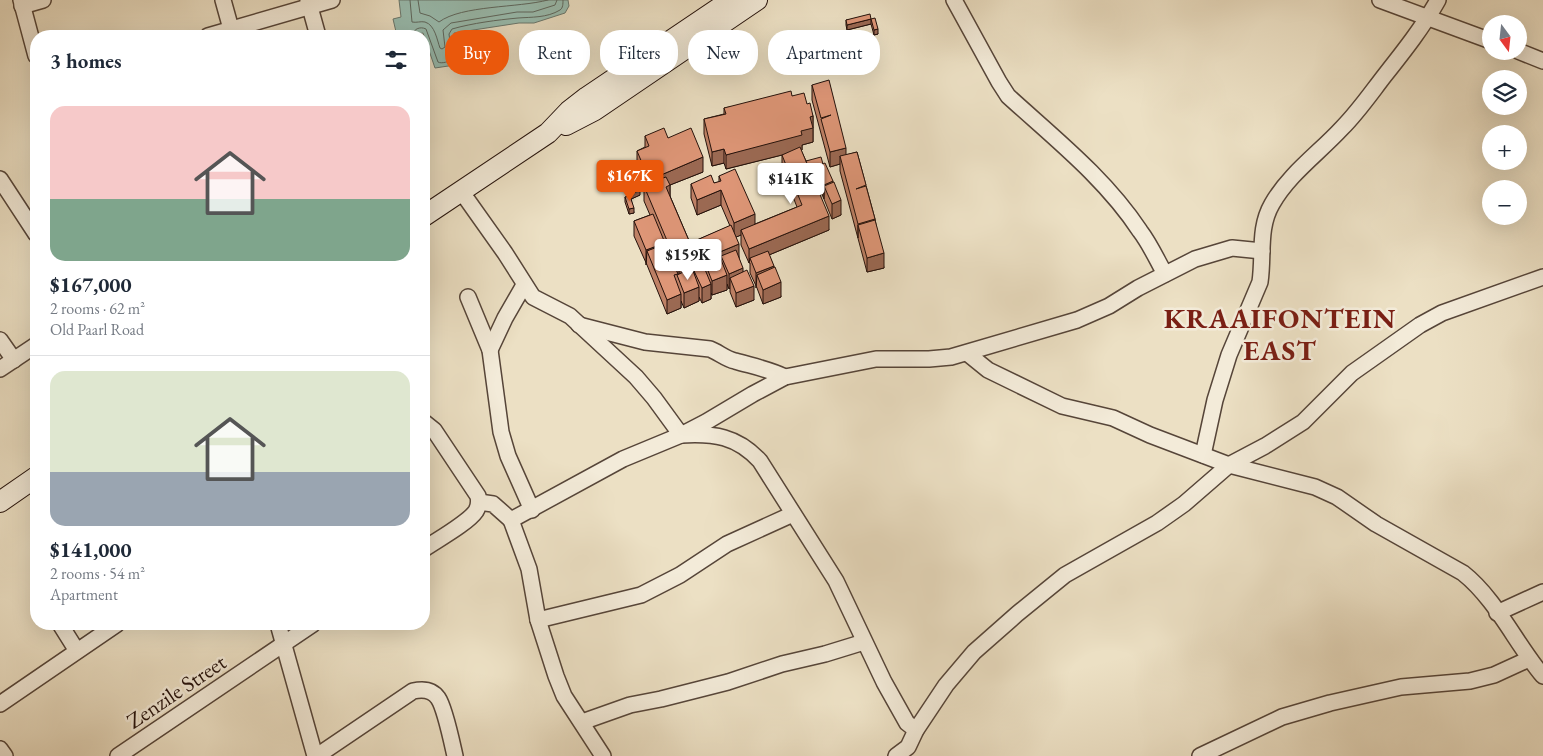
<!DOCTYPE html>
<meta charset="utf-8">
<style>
:root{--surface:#fff;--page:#f2f2f3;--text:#1f2937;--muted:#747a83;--line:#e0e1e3;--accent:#ea580c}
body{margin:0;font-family:"EB Garamond",serif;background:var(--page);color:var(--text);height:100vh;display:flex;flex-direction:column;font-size:19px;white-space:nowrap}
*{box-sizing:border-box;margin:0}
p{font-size:16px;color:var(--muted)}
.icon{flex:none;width:28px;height:28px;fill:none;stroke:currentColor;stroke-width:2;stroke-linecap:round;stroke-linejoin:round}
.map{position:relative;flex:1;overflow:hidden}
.side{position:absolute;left:30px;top:30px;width:400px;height:600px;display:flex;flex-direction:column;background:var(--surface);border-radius:20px;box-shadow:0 5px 20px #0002}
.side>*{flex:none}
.banner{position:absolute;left:445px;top:30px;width:475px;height:45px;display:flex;gap:10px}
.needle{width:32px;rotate:165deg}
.buttons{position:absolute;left:1482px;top:15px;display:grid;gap:10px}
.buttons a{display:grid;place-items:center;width:45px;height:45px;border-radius:50%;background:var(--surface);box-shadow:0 5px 20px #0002;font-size:25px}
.price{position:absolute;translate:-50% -42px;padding:0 11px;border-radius:5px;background:#fff;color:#222;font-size:16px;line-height:32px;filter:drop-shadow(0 1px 2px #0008)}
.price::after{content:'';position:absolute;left:50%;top:30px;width:15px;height:11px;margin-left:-8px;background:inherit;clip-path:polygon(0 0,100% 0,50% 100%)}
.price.selected{background:var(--accent);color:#fff}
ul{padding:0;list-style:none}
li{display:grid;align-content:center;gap:10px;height:265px;padding:0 20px}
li+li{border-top:1px solid var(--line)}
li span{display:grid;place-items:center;height:155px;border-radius:15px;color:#555}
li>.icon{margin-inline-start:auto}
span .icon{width:90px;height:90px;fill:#fffc;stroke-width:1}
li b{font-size:21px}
h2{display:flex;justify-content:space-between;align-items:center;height:60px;padding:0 20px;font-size:21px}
.pill{padding:0 18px;border-radius:20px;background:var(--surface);box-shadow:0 5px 20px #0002;font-size:18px;line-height:45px}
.pill.selected{background:var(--accent);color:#fff}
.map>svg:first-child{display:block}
</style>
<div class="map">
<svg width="1543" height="756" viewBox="0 0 1543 756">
<rect width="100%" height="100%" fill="#ece0c4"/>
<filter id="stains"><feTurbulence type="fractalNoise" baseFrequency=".004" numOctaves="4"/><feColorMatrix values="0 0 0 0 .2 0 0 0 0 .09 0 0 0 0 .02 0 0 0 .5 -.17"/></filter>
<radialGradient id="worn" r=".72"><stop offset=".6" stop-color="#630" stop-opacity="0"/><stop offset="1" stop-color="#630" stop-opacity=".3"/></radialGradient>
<path fill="#99bdb0" stroke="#6a786e" d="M399,0H568L569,6L565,13L534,23H519L454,33L458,59L455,65L435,68L423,33L408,36H397L393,19L401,17Z"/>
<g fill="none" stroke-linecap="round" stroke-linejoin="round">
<g stroke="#5e675e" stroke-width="1">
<path d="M410,0L412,22C416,23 421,21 425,22C435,25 437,40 440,48L442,49L445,47L443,30L451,23L517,12H533L555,5L557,0"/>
<path d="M418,0L420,13L430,16L439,22C462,5 518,8 548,0"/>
<path d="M412,36C413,29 420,26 426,29L438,62C441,64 450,62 452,58L449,34L452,29C473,23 497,20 518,18C531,17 547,18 560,10C563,8 563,4 563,0"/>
</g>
<defs>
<g id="street">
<path d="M21,0L36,56"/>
<path d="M223,0L233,36"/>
<path d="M308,0L318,36"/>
<path d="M954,0L999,82L1008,96C1054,138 1105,178 1140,231C1150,244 1157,260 1165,274"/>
<path d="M1380,0L1491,41"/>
<path d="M22,6L43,0"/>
<path d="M208,36L332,0"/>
<path d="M1518,51L1543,61"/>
<path d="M0,179L36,234"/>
<path d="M461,191L505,253L533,297L570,316L636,377L654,398L681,435C714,433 737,436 760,461L836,581L884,682L907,723L916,730"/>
<path d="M468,297L490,350L501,432L508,456L532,510"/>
<path d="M579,325L645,342L710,349C718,352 726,359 735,361C752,366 769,369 785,377"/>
<path d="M0,340L14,360"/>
<path d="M490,350L505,318L524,285"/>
<path d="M967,353L988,370L1062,406L1113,418L1150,435L1229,465L1315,487L1337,497L1376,524L1463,573C1496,599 1516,644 1543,676"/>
<path d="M0,369L36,345"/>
<path d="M424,422L434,430L478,496C479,501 479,506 476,511C468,523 437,540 424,549"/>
<path d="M1203,455L1215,400L1229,355L1260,282C1264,255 1258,228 1272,204C1289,174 1319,153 1342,128C1358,112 1371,93 1385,75C1404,51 1423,27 1438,0"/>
<path d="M479,502L493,504L511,520L623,459L681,435L706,422L753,394L785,377L876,359H929L951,357L1077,320L1109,306L1138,288L1195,259L1232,248L1262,251"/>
<path d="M511,520L529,569L538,620L556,676L564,696L603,756"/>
<path d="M1497,613L1543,592"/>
<path d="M538,620L641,595L680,575L727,544L793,514"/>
<path d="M60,624L77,651"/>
<path d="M278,624L315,756"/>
<path d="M0,704L117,624"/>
<path d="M582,722L630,705L661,699L728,682L782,664L825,654L864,642"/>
<path d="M0,749L5,756"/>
<path d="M118,756L313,624"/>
<path d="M317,756L413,691C422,689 432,689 438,698C445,708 452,743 455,756"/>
<path d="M896,756L908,747L916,730L946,685L974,652L1017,614L1065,575L1157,523L1184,504L1229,465L1265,446L1303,422L1352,373L1420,325L1442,313L1543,277"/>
<path d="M1200,756L1282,717L1330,703L1401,687L1470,681L1494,675L1529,659"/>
</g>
<g id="secondary">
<path d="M566,125L595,110L757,0"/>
<path d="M424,216L548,133L569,111L587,97L731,0"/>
<path d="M0,502L36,477"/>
</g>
</defs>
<use href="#street" stroke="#564539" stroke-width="18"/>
<use href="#secondary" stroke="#24110b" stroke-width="22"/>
<use href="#street" stroke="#f3ebd9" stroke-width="15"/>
<use href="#secondary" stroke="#f3ebd9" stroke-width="20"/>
</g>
<g fill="#bf8166" stroke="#24110b">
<path d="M871,19L878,34L874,35L871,24L847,30L846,25V20Z"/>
<path d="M812,85L846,155L857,152L875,219L884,268L867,272L840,171V164L830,167L812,100Z"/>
<path d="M792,96L807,104L813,116V142L802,145V150H801L806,161L823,164L833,182L841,215L832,219L824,199L816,181V171L811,172L829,230L769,255L774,267L781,297L763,304L757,288L750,273V263H749L741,245V235L736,237L739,258L743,272L754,300L736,307L730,292V288L729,289L727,284V290L712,295L711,293V299L702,303L699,297V301L684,308L681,301V308L667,314L647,265L634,236V221L650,215L644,201V186H645L637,165V151L645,147V136L668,138L703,172L670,185V196L690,243L730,226L721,205L697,215L691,198V184L714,183L719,182V176L755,224L797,207L782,169V155L726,169L724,163L712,166L704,134V119L724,114V108Z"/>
<path d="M628,190L640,195L631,199L634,213L629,214L625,202V197H628Z"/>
</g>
<g fill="#9b6953" stroke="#24110b">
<path d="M871,19V24L847,30V25Z"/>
<path d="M878,29V34L874,35V30Z"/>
<path d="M813,116V142L802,145V150L726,169V155L801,131L810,117Z"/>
<path d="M846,148V163L840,156V164L830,167V152Z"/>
<path d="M724,149V163L712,166V152Z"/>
<path d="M703,157V172L670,185V200L661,175Z"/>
<path d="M823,164L816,167V171L807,173V168Z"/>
<path d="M655,174V188L648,192V177Z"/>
<path d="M833,181V195L824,186V199V185Z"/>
<path d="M640,190V195L629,200V195Z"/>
<path d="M721,190V205L697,215V200Z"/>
<path d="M841,200V215L832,219V204Z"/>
<path d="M634,208V213L629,214V209Z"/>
<path d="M755,214V229L741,230V235L734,238V223Z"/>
<path d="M829,216V230L752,262L750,258L749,263V249Z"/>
<path d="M875,219V234L858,225V238V224Z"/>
<path d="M665,243V257L647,251L646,265V250Z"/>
<path d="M739,244V259L721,256V266L705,263V273L694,271V277L679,280V269Z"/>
<path d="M884,253V268L867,272V258Z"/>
<path d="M774,266V280L757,275L756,288V273Z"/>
<path d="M743,268V283L730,278V288L729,289V274Z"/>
<path d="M727,275V290L712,295V281Z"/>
<path d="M781,282V297L763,304V290Z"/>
<path d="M711,284V299L702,303V288Z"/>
<path d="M754,286V300L736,307V293Z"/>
<path d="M699,287V301L684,308V293Z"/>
<path d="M681,294V308L667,314V300Z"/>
</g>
<g fill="#de9677" stroke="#24110b">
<path d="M870,14L871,19L875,18L878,29L874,30L871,19L847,25L846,20Z"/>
<path d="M829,80L846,148L830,152L821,119L831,115L821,118L812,85Z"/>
<path d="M791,91L792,96L804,93L807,104L810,103L813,116L810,117L813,128L801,131L802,135L726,155L724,149L712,152L704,119L726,114L724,108Z"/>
<path d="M664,128L668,138L691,128L703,157L661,175L663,178L666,177L670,185L666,187L690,243L731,225L739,244L679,269L644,186L658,180L655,174L648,177L637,151L649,146L645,136Z"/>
<path d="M800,147L829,216L749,249L741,230L802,205L782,155Z"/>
<path d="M857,152L866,185L856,189L866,186L875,219L858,224L840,156Z"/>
<path d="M821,157L823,164L809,168L806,161Z"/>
<path d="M825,163L833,181L824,185L816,167Z"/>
<path d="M735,169L755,214L734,223L721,190L697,200L691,184L711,175L714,183L721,181L719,176Z"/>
<path d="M834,182L841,200L832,204L824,186Z"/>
<path d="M638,186L640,190L629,195L628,190Z"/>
<path d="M630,196L634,208L629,209L625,197Z"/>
<path d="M653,214L665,243L646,250L634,221Z"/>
<path d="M875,220L884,253L867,258L858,225Z"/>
<path d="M665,244L678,274L674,275L681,294L667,300L647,251Z"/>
<path d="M736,250L743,268L729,274L721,256Z"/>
<path d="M768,251L774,266L756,273L750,258Z"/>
<path d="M720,257L727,275L712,281L705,263Z"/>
<path d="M704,267L711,284L702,288L694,271Z"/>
<path d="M775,267L781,282L763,290L757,275Z"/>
<path d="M692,268L699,287L684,293L677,275Z"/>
<path d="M747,270L754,286L736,293L730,278Z"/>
</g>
<g text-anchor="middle" stroke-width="5" stroke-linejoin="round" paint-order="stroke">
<g font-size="22" fill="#24110b" stroke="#f3ebd9">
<text transform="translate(176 691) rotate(-34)" y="8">Zenzile Street</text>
</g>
<g font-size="28" font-weight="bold" letter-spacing="1" fill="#7a1f14" stroke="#f3ebd9">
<text x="1280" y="328">KRAAIFONTEIN<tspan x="1280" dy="32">EAST</tspan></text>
</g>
</g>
<rect width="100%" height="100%" filter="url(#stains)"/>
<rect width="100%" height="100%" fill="url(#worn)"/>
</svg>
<div class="buttons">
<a><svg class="needle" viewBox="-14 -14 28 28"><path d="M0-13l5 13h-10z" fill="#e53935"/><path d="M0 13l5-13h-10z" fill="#747a83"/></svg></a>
<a><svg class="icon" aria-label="layers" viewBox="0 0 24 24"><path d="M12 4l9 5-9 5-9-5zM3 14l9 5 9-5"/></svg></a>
<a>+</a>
<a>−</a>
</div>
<b class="price selected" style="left:630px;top:202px">$167K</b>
<b class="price" style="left:791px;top:205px">$141K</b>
<b class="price" style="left:688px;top:281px">$159K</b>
<div class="banner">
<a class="pill selected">Buy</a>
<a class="pill">Rent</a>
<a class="pill">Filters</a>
<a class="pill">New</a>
<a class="pill">Apartment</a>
</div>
<section class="side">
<h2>3 homes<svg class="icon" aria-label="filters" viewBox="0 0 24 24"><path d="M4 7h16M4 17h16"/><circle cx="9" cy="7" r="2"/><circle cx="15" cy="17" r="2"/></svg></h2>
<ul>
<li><span style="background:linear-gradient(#f6c9c9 60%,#7fa58c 0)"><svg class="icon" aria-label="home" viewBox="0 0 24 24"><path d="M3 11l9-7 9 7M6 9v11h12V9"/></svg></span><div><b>$167,000</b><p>2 rooms · 62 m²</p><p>Old Paarl Road</p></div></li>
<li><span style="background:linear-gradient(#dfe7d0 65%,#9aa5b1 0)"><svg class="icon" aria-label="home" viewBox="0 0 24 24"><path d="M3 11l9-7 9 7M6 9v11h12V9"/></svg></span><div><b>$141,000</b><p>2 rooms · 54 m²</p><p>Apartment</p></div></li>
</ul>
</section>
</div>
